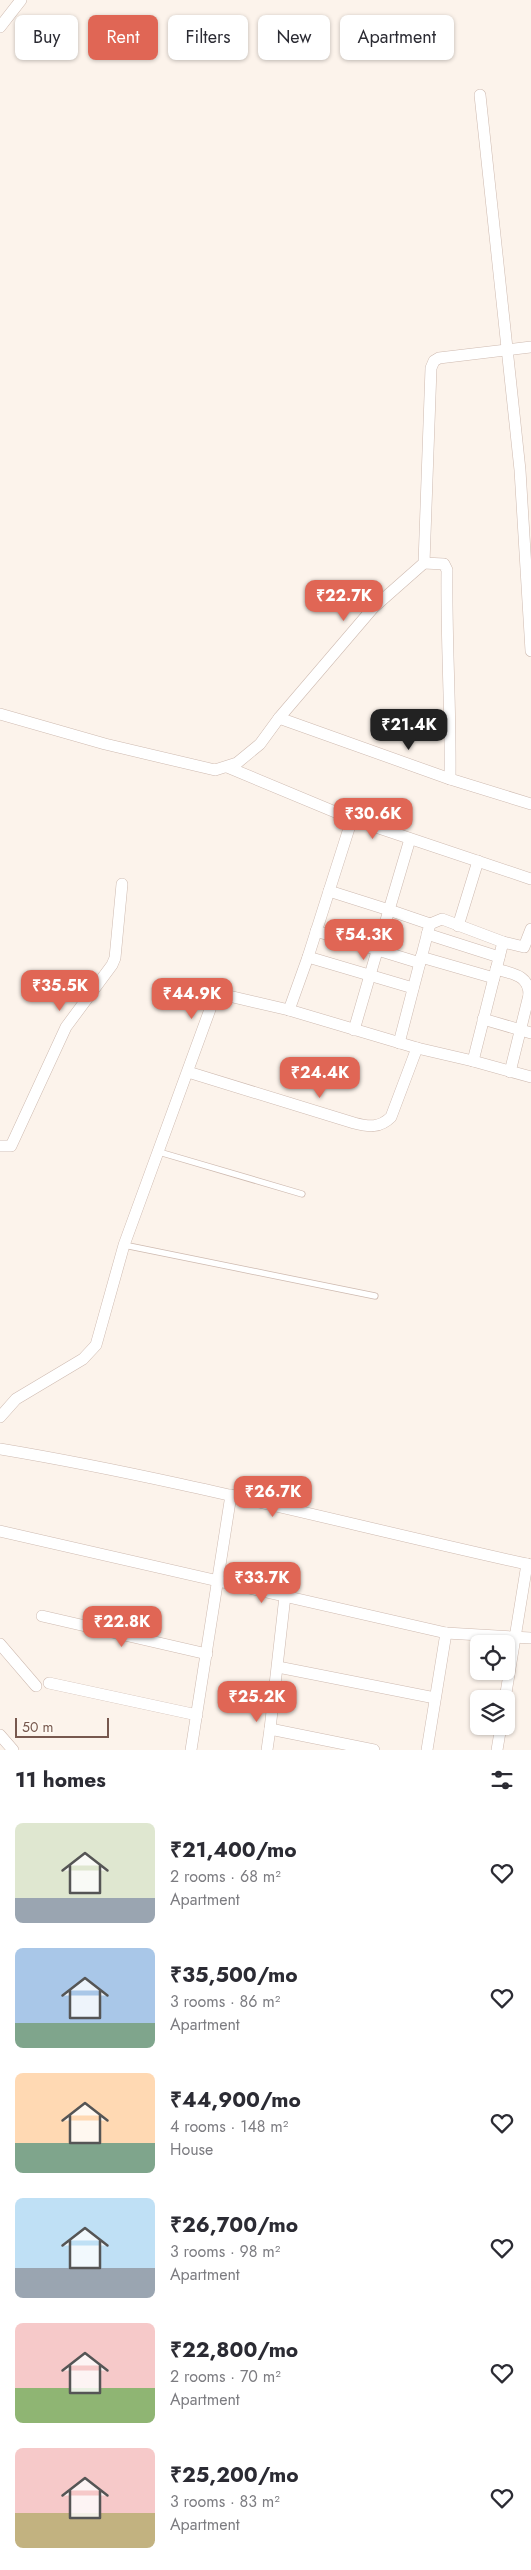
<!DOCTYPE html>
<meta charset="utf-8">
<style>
:root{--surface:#fff;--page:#f7f7f7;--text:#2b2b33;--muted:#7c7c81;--accent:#e06655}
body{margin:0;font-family:Jost,sans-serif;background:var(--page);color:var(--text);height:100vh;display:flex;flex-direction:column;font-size:19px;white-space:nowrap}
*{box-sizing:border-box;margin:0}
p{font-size:16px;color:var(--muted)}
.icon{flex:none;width:28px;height:28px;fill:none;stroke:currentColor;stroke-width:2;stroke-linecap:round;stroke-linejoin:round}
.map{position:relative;height:1750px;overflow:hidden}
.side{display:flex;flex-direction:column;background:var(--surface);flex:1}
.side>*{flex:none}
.hud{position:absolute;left:15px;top:15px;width:501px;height:45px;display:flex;gap:10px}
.fabs{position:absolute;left:470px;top:1635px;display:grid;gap:10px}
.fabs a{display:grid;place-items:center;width:45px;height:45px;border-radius:8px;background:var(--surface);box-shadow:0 1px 4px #0004;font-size:25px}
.scale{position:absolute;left:15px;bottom:12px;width:94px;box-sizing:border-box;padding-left:5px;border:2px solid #77584e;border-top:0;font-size:14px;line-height:18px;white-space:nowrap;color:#77584e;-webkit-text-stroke:4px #fef8f1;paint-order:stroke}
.price{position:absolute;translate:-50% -42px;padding:0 11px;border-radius:10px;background:var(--accent);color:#fff;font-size:16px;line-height:32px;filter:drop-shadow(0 1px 2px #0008)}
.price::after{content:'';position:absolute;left:50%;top:30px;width:15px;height:11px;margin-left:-8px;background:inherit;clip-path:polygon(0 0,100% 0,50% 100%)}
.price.on{background:#222;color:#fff}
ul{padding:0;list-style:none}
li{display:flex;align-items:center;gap:15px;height:125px;padding:0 15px}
li span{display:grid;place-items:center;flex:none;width:140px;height:100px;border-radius:8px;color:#555}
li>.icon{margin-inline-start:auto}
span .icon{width:60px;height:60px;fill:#fffc;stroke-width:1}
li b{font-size:21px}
h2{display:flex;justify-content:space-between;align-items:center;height:60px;padding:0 15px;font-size:21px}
.pill{padding:0 18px;border-radius:8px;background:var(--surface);box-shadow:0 1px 4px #0004;font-size:18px;line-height:45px}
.pill.on{background:var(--accent);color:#fff}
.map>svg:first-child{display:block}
</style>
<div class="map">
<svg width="531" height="1750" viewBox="0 0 531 1750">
<rect width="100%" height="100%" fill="#fcf3eb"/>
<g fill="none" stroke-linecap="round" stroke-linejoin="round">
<defs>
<g id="lane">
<path d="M159,1152L302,1194"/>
<path d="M124,1245L375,1296"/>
</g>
<g id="street">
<path d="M0,27L21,0"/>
<path d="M480,95L520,470L531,651"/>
<path d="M424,563L444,564L447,570C446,640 451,709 450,779"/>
<path d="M0,714L105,744L215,770L237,763L260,744L279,718L373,608L424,563L431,368L434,361L439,358L531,347"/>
<path d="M279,718L450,779L531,804"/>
<path d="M227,767L352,819L531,879"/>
<path d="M329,891L389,910L410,839"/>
<path d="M430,924L442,919L503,942"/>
<path d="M458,926L478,861"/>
<path d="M316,931L420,963"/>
<path d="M427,934L499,957"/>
<path d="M308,957L413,988"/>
<path d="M421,957L494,978"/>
<path d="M496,969C513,974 529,975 529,995"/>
<path d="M289,1010L308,957L352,819"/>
<path d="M483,1019L531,1033"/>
<path d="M354,1030L389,910L430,924L399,1043"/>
<path d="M473,1061L531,1077"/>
<path d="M188,1072L354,1123C369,1127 380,1128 391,1117L417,1048"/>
<path d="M510,1072L529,995L531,996"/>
<path d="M0,1146H11L66,1027L112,965L115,958L122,884"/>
<path d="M0,1417L16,1399L83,1359L96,1345L124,1245L216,993L289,1010L417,1048L473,1061L503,942L524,947L531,929"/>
<path d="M0,1449C179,1479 354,1526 531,1565"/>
<path d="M0,1531L446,1633L531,1638"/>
<path d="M285,1596L270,1729L374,1750"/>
<path d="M42,1616L207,1654"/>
<path d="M0,1644L36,1686"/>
<path d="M278,1667L435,1698"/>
<path d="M49,1683L197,1715"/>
<path d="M505,1699L527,1564"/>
<path d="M0,1735L13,1750"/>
<path d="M191,1750L231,1495"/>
<path d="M267,1750L270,1729"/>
<path d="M427,1750L446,1633"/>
<path d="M497,1750L501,1726"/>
</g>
</defs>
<use href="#lane" stroke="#cebab0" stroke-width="7"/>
<use href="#street" stroke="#cebab0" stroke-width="12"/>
<use href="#lane" stroke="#fff" stroke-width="5.5"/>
<use href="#street" stroke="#fff" stroke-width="11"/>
</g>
</svg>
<div class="fabs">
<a><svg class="icon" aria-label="locate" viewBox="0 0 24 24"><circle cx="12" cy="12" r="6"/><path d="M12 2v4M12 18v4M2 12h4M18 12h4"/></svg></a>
<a><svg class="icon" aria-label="layers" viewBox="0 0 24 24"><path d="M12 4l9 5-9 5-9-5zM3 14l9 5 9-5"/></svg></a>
</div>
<div class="scale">50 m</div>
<b class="price" style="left:344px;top:622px">₹22.7K</b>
<b class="price on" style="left:409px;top:751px">₹21.4K</b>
<b class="price" style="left:373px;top:840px">₹30.6K</b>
<b class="price" style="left:364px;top:961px">₹54.3K</b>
<b class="price" style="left:60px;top:1012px">₹35.5K</b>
<b class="price" style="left:192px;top:1020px">₹44.9K</b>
<b class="price" style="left:320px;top:1099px">₹24.4K</b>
<b class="price" style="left:273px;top:1518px">₹26.7K</b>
<b class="price" style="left:262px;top:1604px">₹33.7K</b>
<b class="price" style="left:122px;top:1648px">₹22.8K</b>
<b class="price" style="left:257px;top:1723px">₹25.2K</b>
<div class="hud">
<a class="pill">Buy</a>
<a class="pill on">Rent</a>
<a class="pill">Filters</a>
<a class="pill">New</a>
<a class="pill">Apartment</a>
</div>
</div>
<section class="side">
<h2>11 homes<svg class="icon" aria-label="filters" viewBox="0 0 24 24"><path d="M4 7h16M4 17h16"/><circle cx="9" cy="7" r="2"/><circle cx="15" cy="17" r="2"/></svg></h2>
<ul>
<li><span style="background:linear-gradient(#dfe7d0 75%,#9aa5b1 0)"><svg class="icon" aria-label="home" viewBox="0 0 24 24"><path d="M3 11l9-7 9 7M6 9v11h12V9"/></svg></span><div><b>₹21,400/mo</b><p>2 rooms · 68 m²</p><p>Apartment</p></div><svg class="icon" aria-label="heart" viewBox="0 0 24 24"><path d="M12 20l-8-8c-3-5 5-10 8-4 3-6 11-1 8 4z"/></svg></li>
<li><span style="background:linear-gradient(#a9c7e8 75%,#7fa58c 0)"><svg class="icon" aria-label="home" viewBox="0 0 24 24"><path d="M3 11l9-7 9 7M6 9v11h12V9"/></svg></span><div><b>₹35,500/mo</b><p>3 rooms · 86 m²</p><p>Apartment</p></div><svg class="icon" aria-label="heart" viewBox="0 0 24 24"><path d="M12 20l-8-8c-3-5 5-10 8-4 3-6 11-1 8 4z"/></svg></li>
<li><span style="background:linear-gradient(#ffd9b3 70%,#7fa58c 0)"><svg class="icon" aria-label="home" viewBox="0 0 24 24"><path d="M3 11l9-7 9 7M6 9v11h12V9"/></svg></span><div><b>₹44,900/mo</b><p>4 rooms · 148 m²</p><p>House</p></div><svg class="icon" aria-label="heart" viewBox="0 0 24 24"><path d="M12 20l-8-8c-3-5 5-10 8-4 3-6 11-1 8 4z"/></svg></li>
<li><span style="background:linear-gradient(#bfe0f5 70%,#9aa5b1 0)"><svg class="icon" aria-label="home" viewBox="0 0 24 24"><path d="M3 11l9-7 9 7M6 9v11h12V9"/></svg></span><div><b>₹26,700/mo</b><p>3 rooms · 98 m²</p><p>Apartment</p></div><svg class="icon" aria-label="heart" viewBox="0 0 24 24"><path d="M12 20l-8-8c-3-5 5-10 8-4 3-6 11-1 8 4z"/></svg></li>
<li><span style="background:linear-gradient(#f6c9c9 65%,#8fb573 0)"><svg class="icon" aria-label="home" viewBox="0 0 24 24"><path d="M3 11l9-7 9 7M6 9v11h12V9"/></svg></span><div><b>₹22,800/mo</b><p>2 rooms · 70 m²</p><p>Apartment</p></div><svg class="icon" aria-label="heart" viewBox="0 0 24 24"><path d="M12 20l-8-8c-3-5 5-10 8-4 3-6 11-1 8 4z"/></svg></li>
<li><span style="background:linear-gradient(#f6c9c9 65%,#c2b280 0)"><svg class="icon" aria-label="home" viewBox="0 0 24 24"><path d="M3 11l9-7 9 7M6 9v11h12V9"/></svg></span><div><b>₹25,200/mo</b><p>3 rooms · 83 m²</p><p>Apartment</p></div><svg class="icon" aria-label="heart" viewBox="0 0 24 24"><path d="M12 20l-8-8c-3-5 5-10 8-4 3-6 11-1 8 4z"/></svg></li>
</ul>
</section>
